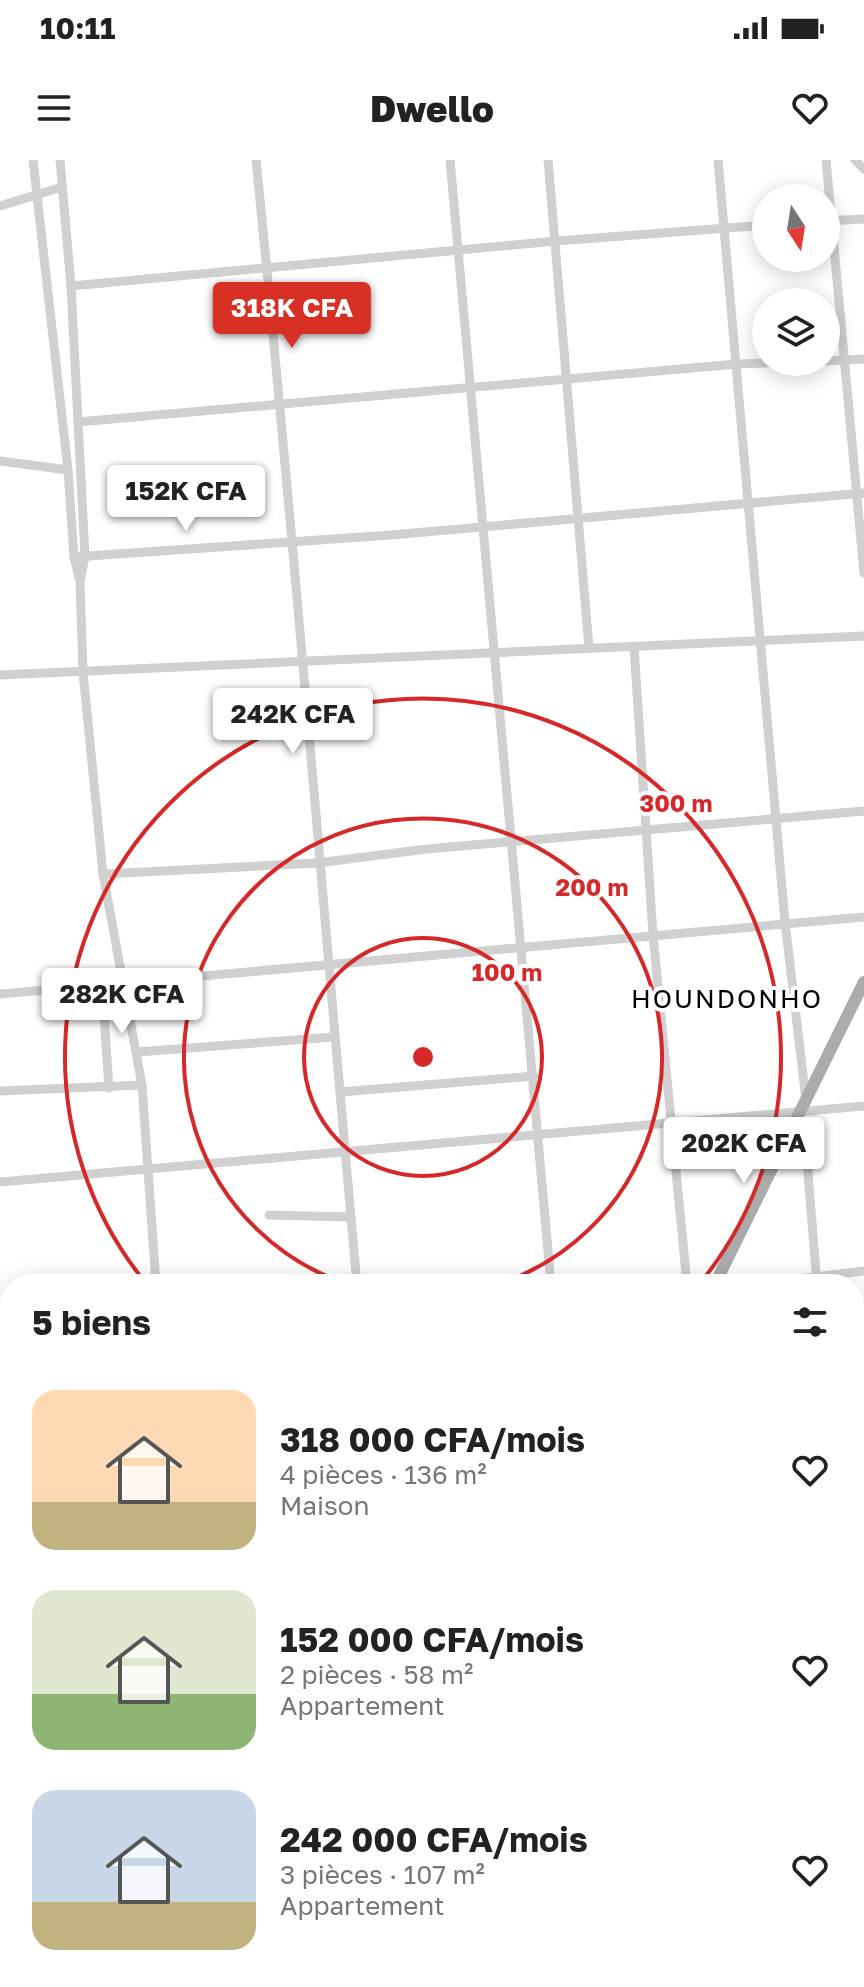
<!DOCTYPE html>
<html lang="fr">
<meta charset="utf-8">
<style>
:root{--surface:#fff;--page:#f2f2f2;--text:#222;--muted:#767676;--accent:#d93025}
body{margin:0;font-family:"Golos Text",sans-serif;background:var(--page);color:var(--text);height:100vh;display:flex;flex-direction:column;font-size:30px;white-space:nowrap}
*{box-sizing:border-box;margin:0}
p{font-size:26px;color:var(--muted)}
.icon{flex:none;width:44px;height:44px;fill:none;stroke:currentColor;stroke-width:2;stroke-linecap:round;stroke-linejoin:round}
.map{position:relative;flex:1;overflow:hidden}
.side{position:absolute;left:0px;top:1114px;width:864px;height:714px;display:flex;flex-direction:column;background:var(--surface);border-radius:32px 32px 0 0;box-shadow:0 4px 20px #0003}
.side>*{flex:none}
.needle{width:52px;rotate:168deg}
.controls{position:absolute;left:752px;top:24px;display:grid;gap:16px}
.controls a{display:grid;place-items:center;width:88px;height:88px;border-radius:50%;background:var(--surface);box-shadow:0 4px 20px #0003;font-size:40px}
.price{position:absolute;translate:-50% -68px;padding:0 18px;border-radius:8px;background:#fff;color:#222;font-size:26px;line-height:52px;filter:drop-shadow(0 2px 4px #0008)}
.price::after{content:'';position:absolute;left:50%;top:48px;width:24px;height:18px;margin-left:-12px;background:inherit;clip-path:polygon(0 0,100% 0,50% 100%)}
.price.current{background:var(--accent);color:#fff}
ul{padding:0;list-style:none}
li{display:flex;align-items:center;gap:24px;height:200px;padding:0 32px}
li span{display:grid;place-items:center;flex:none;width:224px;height:160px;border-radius:24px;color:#555}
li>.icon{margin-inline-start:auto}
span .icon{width:96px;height:96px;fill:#fffc;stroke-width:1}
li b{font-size:34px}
h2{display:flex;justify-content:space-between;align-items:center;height:96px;padding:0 32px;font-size:34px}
.status{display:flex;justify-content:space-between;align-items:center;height:56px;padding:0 40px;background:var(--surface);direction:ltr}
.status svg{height:22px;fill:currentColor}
header{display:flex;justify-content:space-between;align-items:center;height:104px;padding:0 32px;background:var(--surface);font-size:36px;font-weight:800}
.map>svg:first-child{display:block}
</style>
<div class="status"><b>10:11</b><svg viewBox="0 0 49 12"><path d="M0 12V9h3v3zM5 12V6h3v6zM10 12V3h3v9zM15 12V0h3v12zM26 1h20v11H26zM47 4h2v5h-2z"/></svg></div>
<header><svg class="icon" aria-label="menu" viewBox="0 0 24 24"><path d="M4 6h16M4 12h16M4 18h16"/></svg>Dwello<svg class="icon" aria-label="heart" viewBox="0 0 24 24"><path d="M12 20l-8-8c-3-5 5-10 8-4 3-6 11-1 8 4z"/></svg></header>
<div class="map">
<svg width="864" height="1827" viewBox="0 0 864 1827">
<rect width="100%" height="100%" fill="#fff"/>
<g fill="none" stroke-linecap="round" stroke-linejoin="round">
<g stroke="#d0d0d0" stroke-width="9">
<path d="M33,0L68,310L74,397L79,418"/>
<path d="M60,0L71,126L85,396L80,422L83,512L103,714L142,925L156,1124"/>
<path d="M256,0C294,374 323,749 357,1124"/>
<path d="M450,0L551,1124"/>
<path d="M548,0L589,488"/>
<path d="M718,0L785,762L806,940"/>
<path d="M826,0L864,413"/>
<path d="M855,0L864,9"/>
<path d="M0,46L62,27"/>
<path d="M827,61L864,59"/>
<path d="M71,126L556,81L766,65"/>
<path d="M826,201L864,199"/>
<path d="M78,262L737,204L793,202"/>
<path d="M0,301L68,310"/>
<path d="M74,397L391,375L864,333"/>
<path d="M634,487L653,775L687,1124"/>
<path d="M0,515L864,476"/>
<path d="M103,714L317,703L427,689L864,651"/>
<path d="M102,826L109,928"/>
<path d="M0,834L864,757"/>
<path d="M137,892L334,877"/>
<path d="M0,931L142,925"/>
<path d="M340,932L534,916"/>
<path d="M797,961L805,977L817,1124"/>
<path d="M0,1022L864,946"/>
<path d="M269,1055L351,1057"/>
<path d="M756,1124L864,1111"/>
<path d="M0,1191L10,1190"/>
<path d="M854,1291L864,1290"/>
<path d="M0,1366L10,1365"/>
<path d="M0,1501L10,1500"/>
<path d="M854,1513L864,1610"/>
<path d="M0,1583L10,1582"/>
<path d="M0,1637L10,1636"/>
<path d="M854,1706L864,1704"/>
<path d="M0,1802H10"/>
<path d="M113,1827L114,1818"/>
<path d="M518,1827L527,1818"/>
</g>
<g stroke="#ababab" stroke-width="12">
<path d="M715,1124L864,822"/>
<path d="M387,1827L391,1818"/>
</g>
</g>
<g fill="none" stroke="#d62828" stroke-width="4">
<circle cx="423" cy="897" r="119"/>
<path d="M347 1124A239 239 0 1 1 499 1124"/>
<path d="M145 1122A358 358 0 1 1 701 1122"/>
</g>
<g text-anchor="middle" stroke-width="8" stroke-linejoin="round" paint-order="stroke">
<g font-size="26" letter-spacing="2" fill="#000" stroke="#fff">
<text x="727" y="848">HOUNDONHO</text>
</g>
</g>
<circle cx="423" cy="897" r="12" fill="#d62828" stroke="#fff" stroke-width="4"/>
<g font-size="24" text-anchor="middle" font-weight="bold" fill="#d62828" stroke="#fff" stroke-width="8" stroke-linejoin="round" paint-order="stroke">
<text x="676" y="652">300 m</text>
<text x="592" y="736">200 m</text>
<text x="507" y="821">100 m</text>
</g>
</svg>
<div class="controls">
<a><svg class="needle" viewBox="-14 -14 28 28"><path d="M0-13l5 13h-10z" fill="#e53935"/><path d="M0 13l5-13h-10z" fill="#767676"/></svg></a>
<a><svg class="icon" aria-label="layers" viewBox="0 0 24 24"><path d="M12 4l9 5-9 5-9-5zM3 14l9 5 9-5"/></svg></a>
</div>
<b class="price current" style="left:292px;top:190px">318K CFA</b>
<b class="price" style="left:186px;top:373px">152K CFA</b>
<b class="price" style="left:293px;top:596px">242K CFA</b>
<b class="price" style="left:122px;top:876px">282K CFA</b>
<b class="price" style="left:744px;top:1025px">202K CFA</b>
<section class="side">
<h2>5 biens<svg class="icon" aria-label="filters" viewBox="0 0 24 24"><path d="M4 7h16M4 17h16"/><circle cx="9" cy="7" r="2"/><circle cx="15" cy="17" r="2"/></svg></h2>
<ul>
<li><span style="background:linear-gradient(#ffd9b3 70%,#c2b280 0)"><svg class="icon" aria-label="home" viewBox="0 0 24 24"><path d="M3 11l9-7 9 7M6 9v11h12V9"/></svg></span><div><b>318 000 CFA/mois</b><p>4 pièces · 136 m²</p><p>Maison</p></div><svg class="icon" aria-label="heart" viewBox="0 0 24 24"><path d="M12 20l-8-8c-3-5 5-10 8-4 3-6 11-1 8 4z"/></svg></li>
<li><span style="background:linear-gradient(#dfe7d0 65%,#8fb573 0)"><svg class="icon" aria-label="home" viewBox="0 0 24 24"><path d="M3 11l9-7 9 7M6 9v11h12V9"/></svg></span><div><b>152 000 CFA/mois</b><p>2 pièces · 58 m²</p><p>Appartement</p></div><svg class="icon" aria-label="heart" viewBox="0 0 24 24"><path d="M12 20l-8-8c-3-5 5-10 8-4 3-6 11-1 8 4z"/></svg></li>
<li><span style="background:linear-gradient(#c9d6e8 70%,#c2b280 0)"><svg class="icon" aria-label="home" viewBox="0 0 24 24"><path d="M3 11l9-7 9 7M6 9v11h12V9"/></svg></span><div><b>242 000 CFA/mois</b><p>3 pièces · 107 m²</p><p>Appartement</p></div><svg class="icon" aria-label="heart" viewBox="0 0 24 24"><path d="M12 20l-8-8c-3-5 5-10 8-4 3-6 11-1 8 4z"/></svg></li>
</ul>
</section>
</div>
